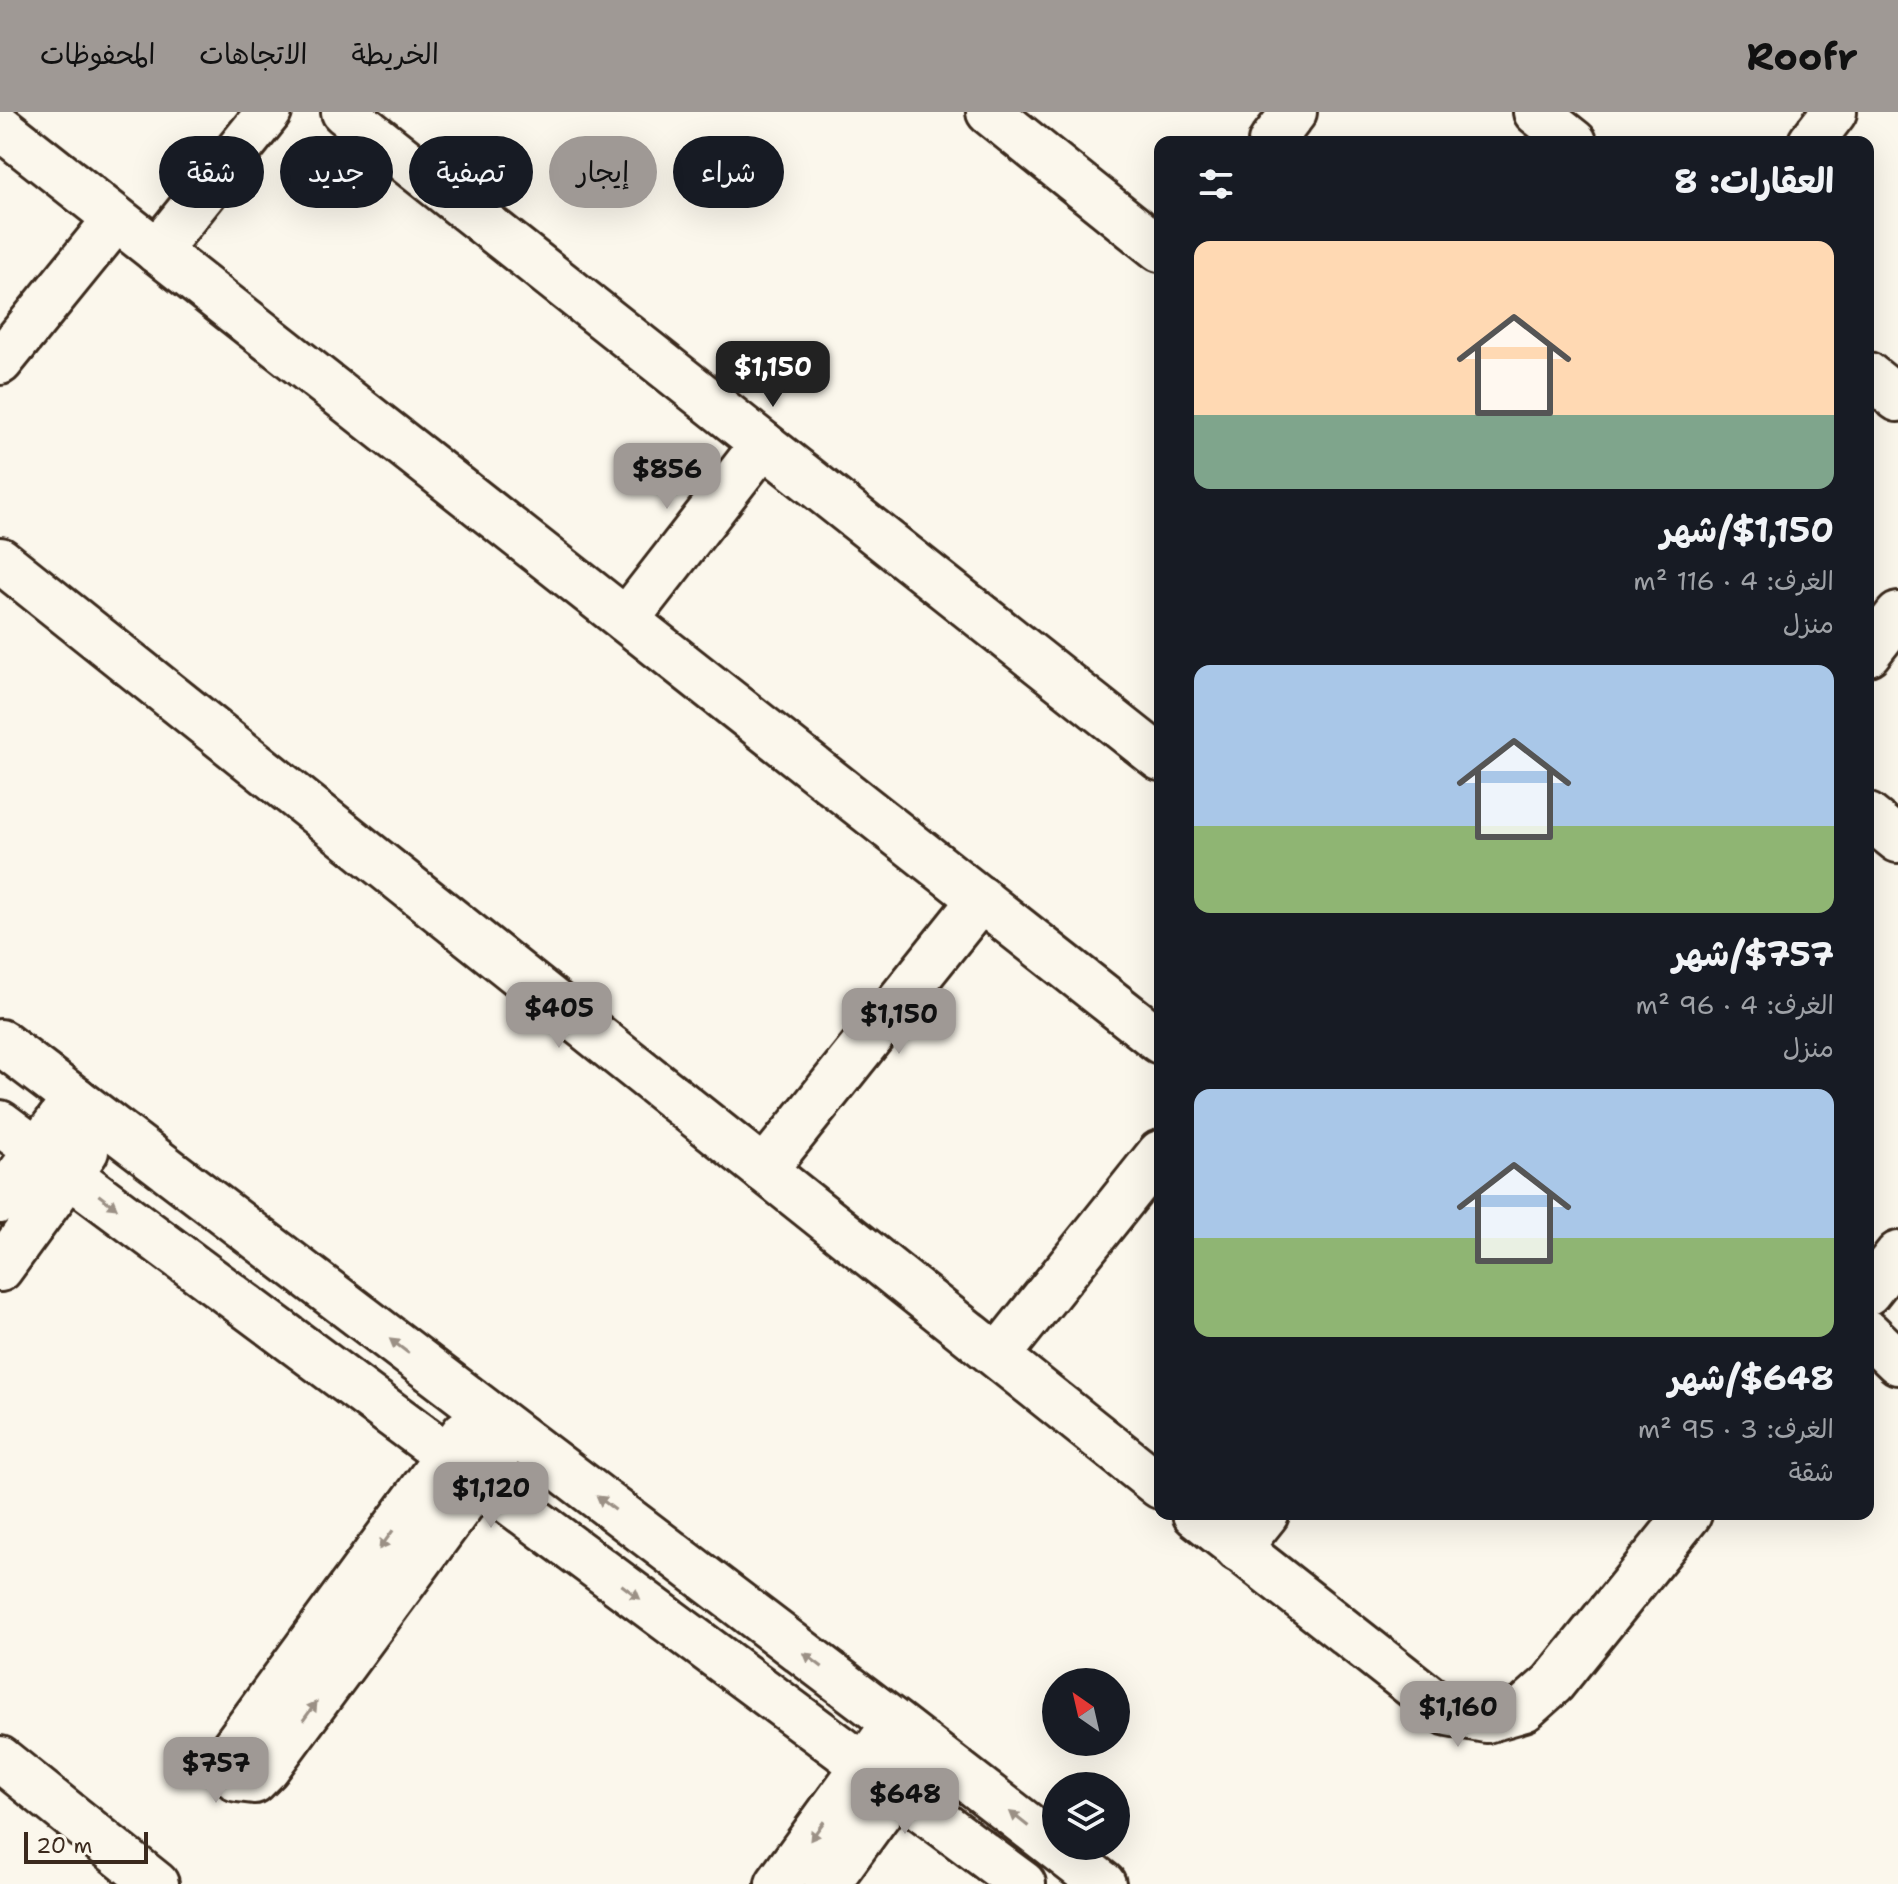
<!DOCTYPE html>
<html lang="ar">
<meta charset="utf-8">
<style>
:root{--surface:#171b24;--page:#242831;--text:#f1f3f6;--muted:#9ea1a6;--accent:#9f9995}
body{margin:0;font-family:"Shantell Sans","Playpen Sans Arabic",sans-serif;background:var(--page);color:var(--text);direction:rtl;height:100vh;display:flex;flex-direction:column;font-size:30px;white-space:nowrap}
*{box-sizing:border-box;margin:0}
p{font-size:26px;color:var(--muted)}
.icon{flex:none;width:44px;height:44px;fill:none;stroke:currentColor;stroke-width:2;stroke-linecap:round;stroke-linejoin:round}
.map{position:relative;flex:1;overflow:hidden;direction:ltr}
.drawer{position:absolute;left:1154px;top:24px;width:720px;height:1384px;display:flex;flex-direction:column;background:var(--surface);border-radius:16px;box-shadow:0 8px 32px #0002;direction:rtl}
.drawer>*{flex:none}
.hud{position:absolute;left:24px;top:24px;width:760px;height:72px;direction:rtl;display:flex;gap:16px}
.needle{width:52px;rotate:326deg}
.fabs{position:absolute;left:1042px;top:1556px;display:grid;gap:16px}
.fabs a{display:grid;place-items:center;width:88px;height:88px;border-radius:50%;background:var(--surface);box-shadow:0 8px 32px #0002;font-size:40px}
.scale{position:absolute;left:24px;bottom:20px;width:124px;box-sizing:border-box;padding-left:8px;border:4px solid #3b2a1e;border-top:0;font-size:22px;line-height:28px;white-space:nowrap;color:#3b2a1e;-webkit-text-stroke:6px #fbf7ec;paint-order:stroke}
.price{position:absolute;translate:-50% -68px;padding:0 18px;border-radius:16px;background:var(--accent);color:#111;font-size:26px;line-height:52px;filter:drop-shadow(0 2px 4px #0008)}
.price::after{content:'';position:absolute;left:50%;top:48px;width:24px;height:18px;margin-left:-12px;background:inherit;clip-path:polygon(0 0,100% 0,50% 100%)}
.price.on{background:#222;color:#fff}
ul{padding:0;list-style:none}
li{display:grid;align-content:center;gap:16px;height:424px;padding:0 40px}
li span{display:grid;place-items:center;height:248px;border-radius:16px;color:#555}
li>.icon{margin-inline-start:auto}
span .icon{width:144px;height:144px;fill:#fffc;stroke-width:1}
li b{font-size:34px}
h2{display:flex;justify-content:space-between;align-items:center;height:96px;padding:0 40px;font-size:34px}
.tag{padding:0 28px;border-radius:36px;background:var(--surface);box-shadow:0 8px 32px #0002;font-size:28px;line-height:72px}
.tag.on{background:var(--accent);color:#111}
header{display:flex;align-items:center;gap:48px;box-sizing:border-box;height:112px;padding:0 40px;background:var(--accent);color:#111}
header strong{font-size:38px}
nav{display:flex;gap:44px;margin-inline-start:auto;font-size:28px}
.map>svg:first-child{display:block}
</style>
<header>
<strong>Roofr</strong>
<nav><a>الخريطة</a><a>الاتجاهات</a><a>المحفوظات</a></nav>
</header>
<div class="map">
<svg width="1898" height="1772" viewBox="0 0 1898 1772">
<rect width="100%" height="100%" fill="#fbf7ec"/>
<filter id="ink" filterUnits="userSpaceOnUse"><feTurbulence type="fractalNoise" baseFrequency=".0125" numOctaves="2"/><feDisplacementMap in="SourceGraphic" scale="16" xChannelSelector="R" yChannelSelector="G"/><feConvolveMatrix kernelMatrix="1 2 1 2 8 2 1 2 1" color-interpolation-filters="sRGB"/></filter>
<g filter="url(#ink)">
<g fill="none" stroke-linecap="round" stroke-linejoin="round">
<defs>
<g id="minor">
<path d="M344,0L1160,646"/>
<path d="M989,0L1160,137"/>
<path d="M1536,0L1574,30"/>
<path d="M0,15L1160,929"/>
<path d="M1271,30L1294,0"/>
<path d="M1811,30L1834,0"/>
<path d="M157,139L269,0"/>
<path d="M0,250L116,107"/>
<path d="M1868,263L1898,287"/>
<path d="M0,448L1160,1374"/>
<path d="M626,508L763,332"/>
<path d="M1868,541L1898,503"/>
<path d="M1868,704L1898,728"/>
<path d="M0,930L895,1611L1103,1772"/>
<path d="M0,1011L1023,1772"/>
<path d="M764,1058L981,787"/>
<path d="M0,1089L75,987"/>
<path d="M0,1157L86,1039"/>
<path d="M1868,1180L1898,1142"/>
<path d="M1868,1221L1898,1250"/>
<path d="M998,1244L1160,1041"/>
<path d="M464,1321L234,1635L228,1652L237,1667L254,1669L267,1656L497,1344"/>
<path d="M1195,1402L1448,1601L1486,1608L1524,1597L1553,1571L1689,1402"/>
<path d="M1238,1437L1266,1402"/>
<path d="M0,1647L156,1772"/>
<path d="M778,1772L882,1629"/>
<path d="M827,1772L913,1654"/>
</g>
</defs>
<use href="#minor" stroke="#3b2a1e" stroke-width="50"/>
<use href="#minor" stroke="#fbf7ec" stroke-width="44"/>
</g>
<defs><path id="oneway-solid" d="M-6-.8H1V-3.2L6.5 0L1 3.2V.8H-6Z" transform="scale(2)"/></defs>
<g fill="#9b9085">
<use href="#oneway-solid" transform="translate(108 1090) rotate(37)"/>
<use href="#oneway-solid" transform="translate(399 1234) rotate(-143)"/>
<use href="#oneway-solid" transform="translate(606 1391) rotate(-143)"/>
<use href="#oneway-solid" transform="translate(386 1428) rotate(126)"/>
<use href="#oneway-solid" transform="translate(631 1480) rotate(37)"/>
<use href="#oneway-solid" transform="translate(813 1548) rotate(-143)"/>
<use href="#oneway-solid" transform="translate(310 1599) rotate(-54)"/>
<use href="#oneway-solid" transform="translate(1019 1707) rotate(-142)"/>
<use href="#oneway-solid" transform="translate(817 1719) rotate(126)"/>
</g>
</g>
</svg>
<div class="fabs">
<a><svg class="needle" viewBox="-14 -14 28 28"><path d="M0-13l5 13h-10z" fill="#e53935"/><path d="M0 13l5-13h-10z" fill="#9ea1a6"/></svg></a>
<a><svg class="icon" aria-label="layers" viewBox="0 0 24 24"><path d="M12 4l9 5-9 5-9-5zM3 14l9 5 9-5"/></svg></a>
</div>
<div class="scale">20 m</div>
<b class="price on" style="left:773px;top:297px">$1,150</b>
<b class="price" style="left:667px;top:399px">$856</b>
<b class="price" style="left:559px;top:938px">$405</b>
<b class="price" style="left:899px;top:944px">$1,150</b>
<b class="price" style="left:491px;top:1418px">$1,120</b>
<b class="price" style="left:1458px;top:1637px">$1,160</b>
<b class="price" style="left:216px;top:1693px">$757</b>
<b class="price" style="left:905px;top:1724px">$648</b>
<div class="hud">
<a class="tag">شراء</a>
<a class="tag on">إيجار</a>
<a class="tag">تصفية</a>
<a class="tag">جديد</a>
<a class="tag">شقة</a>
</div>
<section class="drawer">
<h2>العقارات: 8<svg class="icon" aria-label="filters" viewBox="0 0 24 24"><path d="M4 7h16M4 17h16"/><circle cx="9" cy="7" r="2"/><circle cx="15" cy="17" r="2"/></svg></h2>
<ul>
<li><span style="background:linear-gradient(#ffd9b3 70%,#7fa58c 0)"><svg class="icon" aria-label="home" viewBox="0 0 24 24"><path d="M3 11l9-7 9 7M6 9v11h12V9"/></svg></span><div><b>$1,150/شهر</b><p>الغرف: 4 · 116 m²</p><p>منزل</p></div></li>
<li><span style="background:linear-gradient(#a9c7e8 65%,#8fb573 0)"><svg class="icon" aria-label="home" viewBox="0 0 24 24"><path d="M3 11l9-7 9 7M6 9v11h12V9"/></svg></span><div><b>$757/شهر</b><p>الغرف: 4 · 96 m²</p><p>منزل</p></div></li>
<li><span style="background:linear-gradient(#a9c7e8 60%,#8fb573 0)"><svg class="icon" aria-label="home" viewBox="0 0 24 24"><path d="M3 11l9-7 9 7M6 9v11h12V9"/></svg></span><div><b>$648/شهر</b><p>الغرف: 3 · 95 m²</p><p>شقة</p></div></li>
</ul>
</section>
</div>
